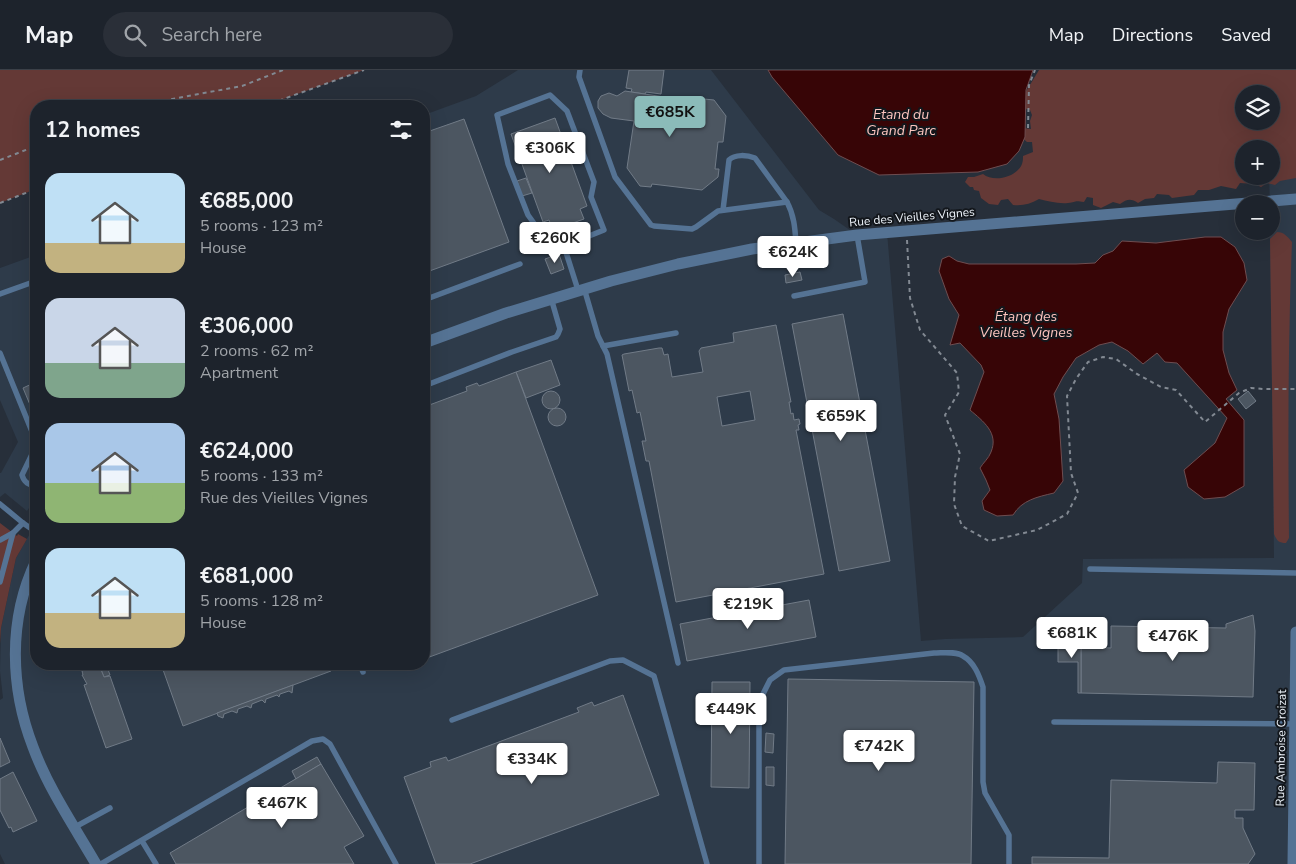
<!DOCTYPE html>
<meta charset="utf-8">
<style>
:root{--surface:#1d232c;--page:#2a2f38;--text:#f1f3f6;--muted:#a0a4a9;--line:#3b4048;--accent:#8bbbb9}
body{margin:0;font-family:"Nunito Sans",sans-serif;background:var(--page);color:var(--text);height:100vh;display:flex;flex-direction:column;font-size:19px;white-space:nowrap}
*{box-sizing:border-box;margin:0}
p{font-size:16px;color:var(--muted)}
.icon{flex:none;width:28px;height:28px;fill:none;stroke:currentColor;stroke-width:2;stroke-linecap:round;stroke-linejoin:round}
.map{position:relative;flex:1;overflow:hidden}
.side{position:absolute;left:30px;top:30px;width:400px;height:570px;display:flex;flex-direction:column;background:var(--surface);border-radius:20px;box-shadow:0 5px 20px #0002,0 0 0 1px var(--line)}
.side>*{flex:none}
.tools{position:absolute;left:1235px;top:15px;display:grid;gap:10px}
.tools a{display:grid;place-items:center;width:45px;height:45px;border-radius:50%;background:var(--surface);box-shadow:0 5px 20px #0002,0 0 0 1px var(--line);font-size:25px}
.price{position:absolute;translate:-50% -42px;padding:0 11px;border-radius:5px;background:#fff;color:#222;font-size:16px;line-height:32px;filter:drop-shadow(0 1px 2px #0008)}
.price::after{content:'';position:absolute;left:50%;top:30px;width:15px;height:11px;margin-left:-8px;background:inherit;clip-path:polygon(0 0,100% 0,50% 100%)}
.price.active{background:var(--accent);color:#111}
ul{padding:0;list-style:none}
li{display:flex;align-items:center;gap:15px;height:125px;padding:0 15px}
li span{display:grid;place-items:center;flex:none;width:140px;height:100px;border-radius:15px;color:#555}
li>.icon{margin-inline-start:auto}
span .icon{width:60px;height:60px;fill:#fffc;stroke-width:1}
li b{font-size:21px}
h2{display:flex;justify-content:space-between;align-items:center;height:60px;padding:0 15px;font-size:21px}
header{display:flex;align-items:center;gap:30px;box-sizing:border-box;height:70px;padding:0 25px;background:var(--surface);border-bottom:1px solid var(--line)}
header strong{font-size:24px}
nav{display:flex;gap:28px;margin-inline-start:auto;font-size:18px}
.search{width:350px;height:45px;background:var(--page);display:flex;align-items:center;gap:12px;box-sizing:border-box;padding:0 18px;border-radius:28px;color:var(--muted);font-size:19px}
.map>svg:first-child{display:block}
</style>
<header>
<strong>Map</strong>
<div class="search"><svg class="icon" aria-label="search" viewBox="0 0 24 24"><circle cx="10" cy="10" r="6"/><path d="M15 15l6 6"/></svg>Search here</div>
<nav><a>Map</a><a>Directions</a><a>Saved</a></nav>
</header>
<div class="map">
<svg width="1296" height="794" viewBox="0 0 1296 794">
<rect width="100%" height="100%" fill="#272f3a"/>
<g fill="#2e3b4a">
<path d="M518,0H711L819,140L834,149L857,165L887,162L921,571L945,569L1023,567L1082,513L1083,489L1274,488L1270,161H1271V134H1270L1269,106H1271V24L1296,0V794H5L0,784V630L3,628L0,601L1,558L16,488L36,453V594H424V45L476,26Z"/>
<path d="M36,185V442L29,438L27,441L5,423L0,427V403H1L18,372L0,330V198Z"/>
</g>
<g fill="#643936" fill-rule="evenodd">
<path d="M0,0H364L264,36H36V119L0,133Z"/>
<path d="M1039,0H1296V108L1280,111L1275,115L1267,113L1261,117L1255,114L1240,113L1236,119L1221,116L1209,120H1198L1194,125L1172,128L1169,125L1157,124L1154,128L1145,129L1138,133C1131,128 1127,129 1120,134L1113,132L1101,138L1093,135V128L1087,127L1084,132C1074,130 1076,132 1068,133C1058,134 1048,131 1039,129C1030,134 1023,136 1013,135L1008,129L1001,130L998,135L989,134L981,128L979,121L974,120L973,117H970L965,112L968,107H974L983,104C994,113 1017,107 1022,94C1023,91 1023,88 1023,86L1033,82L1032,72H1027L1020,66L1023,58L1031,59L1030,51L1032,45L1030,40L1022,38V28ZM1244,24H1271V51H1244ZM1244,79H1271V106H1244Z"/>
<path d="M1277,162C1284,162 1288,167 1292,172C1288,271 1288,369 1289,468L1286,473C1279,473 1277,471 1274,464L1270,169Z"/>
<path d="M0,453L17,466L18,464L27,469L16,488L1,558L0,574Z"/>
</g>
<g fill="#370506" stroke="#6e4d50">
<path d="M768,0H1033L1026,20L1025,67L1019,81L1007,94L978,102L879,105L838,85L772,7Z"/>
<path d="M1205,167H1221L1235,177L1244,193L1247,210L1229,239L1223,262V280L1229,303L1237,320L1226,329L1244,350V416L1225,427L1204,429L1188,417L1184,400L1215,373L1227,348L1177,293L1165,292L1157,283L1143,294L1128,281L1112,272L1099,275L1076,288L1063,307L1054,324L1059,349L1063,411L1054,423C1037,427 1022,430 1013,445L997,446L984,440L982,431L990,420L986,410L980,398C983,393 989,388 991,382C999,363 983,351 970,340L984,302L981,295L960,273L950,275L959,245L949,229L939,201L942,189L949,186L957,191L969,194H1076L1095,193L1103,185L1113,181L1122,171L1156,173Z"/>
</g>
<g fill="#4c5661" stroke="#717b87" fill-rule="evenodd">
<path d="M629,0H664L661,24L646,22L645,24L631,22L632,19L626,18Z"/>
<path d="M625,21L703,33L704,29L714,30L726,46L723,72H718L715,99H719L718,107L702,120L652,114L651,117L640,116L627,98L634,51L611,48L603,44L598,38V31L601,26L609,23L617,26Z"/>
<path d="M555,48L587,136L580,139L584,149L553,160L549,150L543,152L511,64Z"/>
<path d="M464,49L509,172L424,203V63Z"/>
<path d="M575,74L580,89L571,93L565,77Z"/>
<path d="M526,108L532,123L522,126L517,111Z"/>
<path d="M559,184L564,199L551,204L545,189Z"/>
<path d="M800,202L802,210L786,213L785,205Z"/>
<path d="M843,244L890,491L839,501L792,254Z"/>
<path d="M776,255L789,322L791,332H789L791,344L793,343L794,350L799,349L800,354L798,355L799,360H796L824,504L676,532L649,391H646L642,371H646L640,342L637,343L632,320L629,321L622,285L624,284L659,278H662L664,285L668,284L672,307L703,302L699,281L701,278L734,272L733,263ZM750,321L755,350L722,356L717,327Z"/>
<path d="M551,290L560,315L526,328L516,302Z"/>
<path d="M516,302L598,525L424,589V337L467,321L466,317L477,313L479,316Z"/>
<path d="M36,312V349L23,318Z"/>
<path d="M1248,321L1256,331L1246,339L1238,329Z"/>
<circle cx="551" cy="330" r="9"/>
<circle cx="557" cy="347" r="9"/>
<path d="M809,530L816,567L687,591L680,554Z"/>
<path d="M1253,545L1255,561L1253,627L1081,623V577L1111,578V556L1226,558V554Z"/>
<path d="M1058,577H1081V623H1078V592H1058Z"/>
<path d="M99,594H106L110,605L104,607Z"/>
<path d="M161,594H328L331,601L183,656Z"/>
<path d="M99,595L104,607L110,606L132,669L106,678L84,615L87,614L82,605H83L82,601Z"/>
<path d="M788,609L974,612L971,794H785Z"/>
<path d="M712,612H750L749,718L711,717Z"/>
<path d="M293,615L292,623L289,621L280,624L279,627L277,625L266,629L265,633L262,630L252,634L251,638L247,636L238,639L237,643L232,641L224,644L223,648L218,646L217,643Z"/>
<path d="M623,625L659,725L470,794H436L404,707L431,697L430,692L446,687L448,691L579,642L577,638L592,632L594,636Z"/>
<path d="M766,663L774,664L773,683L765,682Z"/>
<path d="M0,668L10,692L0,697Z"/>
<path d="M317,687L321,694L296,709L292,701Z"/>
<path d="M1218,692L1255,693L1254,740H1235V748H1243V758L1255,784L1248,794H1032V787L1109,788L1111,710L1217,713Z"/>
<path d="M321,694L364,766L344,777L354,794H176L170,783Z"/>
<path d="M766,697H774V716L766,715Z"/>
<path d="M13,702L37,751L13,762L11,757L9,758L0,740V709Z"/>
</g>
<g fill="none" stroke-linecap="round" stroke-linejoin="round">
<g stroke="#828992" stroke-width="2" stroke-dasharray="4 4" stroke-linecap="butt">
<path d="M140,36L145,34L242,16L283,0"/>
<path d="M264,36L364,0"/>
<path d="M1028,58L1029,15L1035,0"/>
<path d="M0,90L36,76"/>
<path d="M0,133L36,119"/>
<path d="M907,170L910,228L920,260L957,303L959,322L945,345L960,384L955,407L954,434L962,456L989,471L1037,460L1067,444L1078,423L1071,403L1067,326L1076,309L1088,292L1103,287L1116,289L1137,304L1161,317L1176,320L1205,352L1239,323L1251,318L1264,319H1296"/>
</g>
<g stroke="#557394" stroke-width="5.5">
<path d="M580,0L579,7L615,107L651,155L654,156L692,159L696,157L718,141L787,132"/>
<path d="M723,140L729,90C735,84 747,85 755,88L787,132C794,145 795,158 796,173"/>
<path d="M564,176L550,170L541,163L528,145L508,94L497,45L550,25L567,41L594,112L591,127L604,160L564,176L578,220"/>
<path d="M584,218L598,266L607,284L678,593"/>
<path d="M0,224L36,211"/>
<path d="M794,226L865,212L857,165"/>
<path d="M424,230L520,194"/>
<path d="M603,276L676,263"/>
<path d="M0,283L35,369L36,376L22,405C24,412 29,416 36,415"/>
<path d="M424,316L512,282L556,267L558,264L560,259L551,228"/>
<path d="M0,434L23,453L36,462"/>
<path d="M0,470L13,463"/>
<path d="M1090,499L1296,503"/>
<path d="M0,512L13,463L23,453"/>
<path d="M360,594L363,602"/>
<path d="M452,650L610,591L623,590L654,606L707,794"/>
<path d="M1054,652L1296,654"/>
<path d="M75,757L110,738"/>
<path d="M142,771L156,794"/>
<path d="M101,794L312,671L323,669L330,674L396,794"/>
<path d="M759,794V632L770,610L784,600L934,583C943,583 956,581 963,586C974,592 979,605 983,617V712L985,723L1009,765V794"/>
</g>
<g stroke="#557394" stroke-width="11">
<path d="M424,273L506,243L611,211L678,194L752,179L857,165L1296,129"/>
<path d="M36,491C8,549 10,618 33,677C48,718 74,756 96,794"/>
<path d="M1293,794L1296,562"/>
</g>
</g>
<g text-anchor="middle" stroke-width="4" stroke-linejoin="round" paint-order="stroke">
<g font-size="12" fill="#eef4fb" stroke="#13171c">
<text transform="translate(912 147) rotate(-5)" y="4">Rue des Vieilles Vignes</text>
<text transform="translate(1281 678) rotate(-89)" y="4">Rue Ambroise Croizat</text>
</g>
<g font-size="14" font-style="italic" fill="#fcc4be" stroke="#13171c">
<text x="901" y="49">Etand du<tspan x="901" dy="16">Grand Parc</tspan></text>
<text x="1026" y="251">Étang des<tspan x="1026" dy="16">Vieilles Vignes</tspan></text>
</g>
</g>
</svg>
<div class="tools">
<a><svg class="icon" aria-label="layers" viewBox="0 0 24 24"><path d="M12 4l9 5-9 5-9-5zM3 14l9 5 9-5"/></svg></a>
<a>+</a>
<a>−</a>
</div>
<b class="price active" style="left:670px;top:68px">€685K</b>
<b class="price" style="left:550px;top:104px">€306K</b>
<b class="price" style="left:555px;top:194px">€260K</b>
<b class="price" style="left:793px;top:208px">€624K</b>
<b class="price" style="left:841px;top:372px">€659K</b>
<b class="price" style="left:748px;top:560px">€219K</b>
<b class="price" style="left:1072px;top:589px">€681K</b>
<b class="price" style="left:1173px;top:592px">€476K</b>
<b class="price" style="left:731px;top:665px">€449K</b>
<b class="price" style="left:879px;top:702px">€742K</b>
<b class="price" style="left:532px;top:715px">€334K</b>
<b class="price" style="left:282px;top:759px">€467K</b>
<section class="side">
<h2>12 homes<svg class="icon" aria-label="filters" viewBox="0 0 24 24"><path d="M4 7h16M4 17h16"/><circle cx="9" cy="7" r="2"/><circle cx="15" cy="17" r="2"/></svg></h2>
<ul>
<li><span style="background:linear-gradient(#bfe0f5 70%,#c2b280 0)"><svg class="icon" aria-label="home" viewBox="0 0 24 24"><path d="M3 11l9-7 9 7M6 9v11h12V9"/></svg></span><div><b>€685,000</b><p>5 rooms · 123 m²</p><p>House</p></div></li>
<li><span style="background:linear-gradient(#c9d6e8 65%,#7fa58c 0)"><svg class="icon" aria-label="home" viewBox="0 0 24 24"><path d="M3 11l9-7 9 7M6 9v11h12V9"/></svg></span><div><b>€306,000</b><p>2 rooms · 62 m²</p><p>Apartment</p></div></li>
<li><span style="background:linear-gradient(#a9c7e8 60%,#8fb573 0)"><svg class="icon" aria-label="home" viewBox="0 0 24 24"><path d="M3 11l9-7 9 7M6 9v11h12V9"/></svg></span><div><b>€624,000</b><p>5 rooms · 133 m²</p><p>Rue des Vieilles Vignes</p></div></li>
<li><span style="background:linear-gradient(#bfe0f5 65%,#c2b280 0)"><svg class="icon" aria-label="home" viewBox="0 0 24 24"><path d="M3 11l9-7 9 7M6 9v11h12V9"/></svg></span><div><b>€681,000</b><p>5 rooms · 128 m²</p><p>House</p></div></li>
</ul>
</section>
</div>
